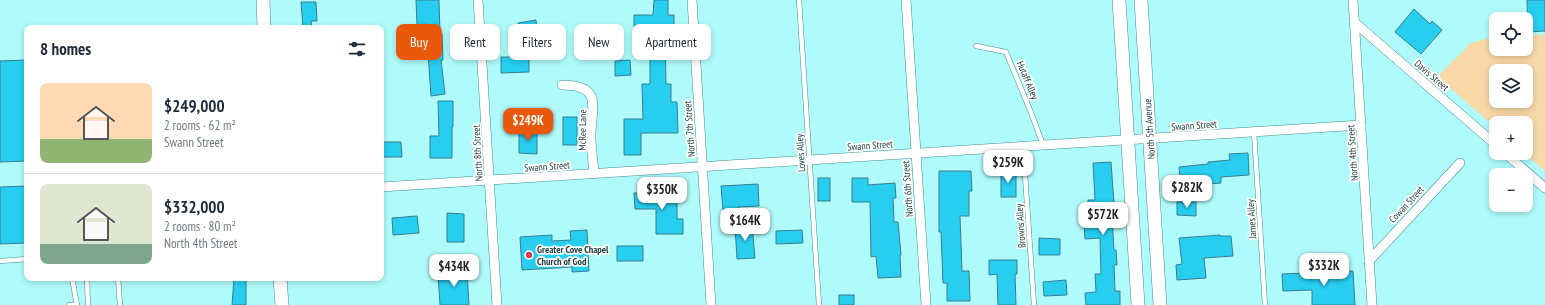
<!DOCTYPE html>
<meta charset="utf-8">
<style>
:root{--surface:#fff;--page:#f2f2f3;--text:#1f2937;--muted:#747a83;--line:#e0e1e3;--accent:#ea580c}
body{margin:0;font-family:"PT Sans Narrow",sans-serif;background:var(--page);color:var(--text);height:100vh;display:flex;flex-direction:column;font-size:15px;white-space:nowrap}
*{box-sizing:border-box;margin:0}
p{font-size:13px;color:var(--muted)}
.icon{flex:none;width:22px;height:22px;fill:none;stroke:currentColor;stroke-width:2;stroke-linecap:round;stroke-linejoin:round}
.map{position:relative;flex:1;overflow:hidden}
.details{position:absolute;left:24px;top:25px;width:360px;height:256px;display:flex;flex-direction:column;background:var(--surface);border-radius:8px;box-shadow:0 2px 6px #0003}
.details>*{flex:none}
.banner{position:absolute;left:396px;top:24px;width:380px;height:36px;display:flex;gap:8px}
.buttons{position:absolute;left:1489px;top:12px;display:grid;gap:8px}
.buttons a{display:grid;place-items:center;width:44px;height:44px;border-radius:8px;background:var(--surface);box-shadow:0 2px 6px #0003;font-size:20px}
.price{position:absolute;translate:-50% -34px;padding:0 9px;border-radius:8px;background:#fff;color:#222;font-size:13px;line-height:26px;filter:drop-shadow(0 1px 2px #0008)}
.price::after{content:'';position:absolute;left:50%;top:24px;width:12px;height:9px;margin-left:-6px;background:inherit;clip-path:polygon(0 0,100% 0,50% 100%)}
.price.selected{background:var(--accent);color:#fff}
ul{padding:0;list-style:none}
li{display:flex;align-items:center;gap:12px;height:100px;padding:0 16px}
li+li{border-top:1px solid var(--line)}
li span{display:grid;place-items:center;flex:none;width:112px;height:80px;border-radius:8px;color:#555}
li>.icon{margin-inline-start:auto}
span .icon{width:48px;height:48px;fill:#fffc;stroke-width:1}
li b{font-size:17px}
h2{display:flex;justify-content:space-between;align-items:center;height:48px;padding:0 16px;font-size:17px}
.chip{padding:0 14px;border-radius:8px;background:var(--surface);box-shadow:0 2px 6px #0003;font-size:14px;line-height:36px}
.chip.selected{background:var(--accent);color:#fff}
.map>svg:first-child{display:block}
</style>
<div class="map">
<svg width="1545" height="305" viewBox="0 0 1545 305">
<rect width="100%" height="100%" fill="#affbfb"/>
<path fill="#f9d8a8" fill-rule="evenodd" d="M1526,35H1545V171L1524,153H1526V123H1496V128L1437,77L1471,43L1496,36V49H1526ZM1496,71H1526V101H1496Z"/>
<g fill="#27cef0" stroke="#397e90">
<path d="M416,0H439L440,34L442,33L443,60H441L445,94L431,96L426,24L417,25Z"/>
<path d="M654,0H668V15H674V26H665L666,84H671V102H677L678,133H641V155H624V119H643L642,84H650V44L634,43V15H653Z"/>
<path d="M1527,0H1545V31L1528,32Z"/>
<path d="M301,2H316L317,21H311L312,28H303Z"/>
<path d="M1414,9L1430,24L1432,21L1442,30L1421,54L1395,32Z"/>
<path d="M536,20L539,49L523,51L522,35H519L518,23Z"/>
<path d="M501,57H529V72L501,73Z"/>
<path d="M27,60V161L0,162V61Z"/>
<path d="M630,60L631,75L615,76V61Z"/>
<path d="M438,101H453V127H452V158H430V136H439Z"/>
<rect x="563" y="117" width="14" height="28"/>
<path d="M519,131H537V154L519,153Z"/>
<path d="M381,142H401L402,157H381Z"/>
<path d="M1248,153L1249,175L1221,177V183L1209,184L1208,176L1180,179L1179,167L1208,164V162L1230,160L1229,154Z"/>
<path d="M1111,162L1115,217H1112L1114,250H1116L1117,265H1114L1115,291H1120V305H1086L1085,293L1096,292L1095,274H1101L1100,238L1085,239L1084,225H1088V200H1095L1093,163Z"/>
<path d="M939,171H971L972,191H969V216H960L962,271H969L970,301H947V283H943L941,232H939Z"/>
<rect x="1001" y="171" width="15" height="26"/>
<rect x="818" y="178" width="12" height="23"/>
<path d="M852,178H868V185L895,183L896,198H893L894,222H898L901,255H900L901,277L878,278L876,256L871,257L870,202H852Z"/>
<path d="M758,184L759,206L738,207V209L723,210L721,186Z"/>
<path d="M27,186V243L0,244V187Z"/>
<path d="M634,193H677V219H683V234H656V209H635Z"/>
<path d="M1177,202H1196V216L1177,215Z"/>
<path d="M447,213L464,214V242H447Z"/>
<path d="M417,216L419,233L393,235L392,218Z"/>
<path d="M752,225L755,258L737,259L735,226Z"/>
<path d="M587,230L589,271L572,272V267L522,270L520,237L552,235V241L571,240L570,231Z"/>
<path d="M802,230L803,243L776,244V231Z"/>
<path d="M1220,235V236H1231L1233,256L1204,258L1206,278L1177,280L1176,265L1182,264L1179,238Z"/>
<path d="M1039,238L1060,239V255H1039Z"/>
<rect x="617" y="246" width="26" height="15"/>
<path d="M989,260H1017V274H1015L1016,305H998L997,274L989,275Z"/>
<path d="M467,270L469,305H440L438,272Z"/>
<path d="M1353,271L1355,305H1312V290L1283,291L1282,274Z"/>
<path d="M234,278H246V305H232Z"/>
<path d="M1066,280L1067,295L1044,296L1043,282Z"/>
<rect x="839" y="295" width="15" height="10"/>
</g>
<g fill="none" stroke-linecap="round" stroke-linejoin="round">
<defs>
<g id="lane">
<path d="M799,0L819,305"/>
<path d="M976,46L1006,52L1032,115L1043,145"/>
<path d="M1254,132L1265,305"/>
<path d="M1023,146L1034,305"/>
<path d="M0,261L27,259"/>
<path d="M72,278L77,305"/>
<path d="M87,278L88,305"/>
<path d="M118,278L120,305"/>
<path d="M69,305H77"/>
</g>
<g id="street">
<path d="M478,0L497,305"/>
<path d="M692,0L711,305"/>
<path d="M906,0L926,305"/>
<path d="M1353,0L1372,305"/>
<path d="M1354,22L1496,145"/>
<path d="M562,85C604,85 591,108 591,136C591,148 593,161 594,173"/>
<path d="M1505,153L1545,188"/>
<path d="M381,187L1361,125"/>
<path d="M1369,261L1460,163"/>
</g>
<g id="secondary">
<path d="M263,0L264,28"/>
<path d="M1119,0L1138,305"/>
<path d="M1141,0L1160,305"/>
<path d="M280,278L282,305"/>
</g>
</defs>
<use href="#lane" stroke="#438e8f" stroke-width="5.5"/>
<use href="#street" stroke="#438e8f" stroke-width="10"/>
<use href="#secondary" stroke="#438e8f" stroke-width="14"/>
<use href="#lane" stroke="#fff" stroke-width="4.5"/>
<use href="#street" stroke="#fff" stroke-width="9"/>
<use href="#secondary" stroke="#fff" stroke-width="13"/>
</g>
<circle fill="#d34257" stroke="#fff" stroke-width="1.5" cx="529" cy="255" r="4"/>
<g text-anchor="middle" stroke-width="3.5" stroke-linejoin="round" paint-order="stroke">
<g font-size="10" fill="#214040" stroke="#fff">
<text transform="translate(1432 75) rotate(41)" y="4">Davis Street</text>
<text transform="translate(1028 80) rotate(67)" y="4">Hutaff Alley</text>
<text transform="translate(1194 125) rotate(-4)" y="4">Swann Street</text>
<text transform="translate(689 129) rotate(-94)" y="4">North 7th Street</text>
<text transform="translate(1149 129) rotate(-94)" y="4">North 5th Avenue</text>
<text transform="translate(582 130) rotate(-89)" y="4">McRee Lane</text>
<text transform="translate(870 145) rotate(-4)" y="4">Swann Street</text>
<text transform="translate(477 153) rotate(-93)" y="4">North 8th Street</text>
<text transform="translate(800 153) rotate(-94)" y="4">Loves Alley</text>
<text transform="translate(1352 153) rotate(-94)" y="4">North 4th Street</text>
<text transform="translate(547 166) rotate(-4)" y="4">Swann Street</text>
<text transform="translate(907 189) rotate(-94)" y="4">North 6th Street</text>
<text transform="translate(1406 204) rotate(-47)" y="4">Cowan Street</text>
<text transform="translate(1251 219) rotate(-94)" y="4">James Alley</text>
<text transform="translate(1020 226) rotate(-94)" y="4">Browns Alley</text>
</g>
<g font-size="10" font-weight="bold" fill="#214040" stroke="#fff" text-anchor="start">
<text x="537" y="253">Greater Cove Chapel<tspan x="537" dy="12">Church of God</tspan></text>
</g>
</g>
</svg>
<div class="buttons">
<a><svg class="icon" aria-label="locate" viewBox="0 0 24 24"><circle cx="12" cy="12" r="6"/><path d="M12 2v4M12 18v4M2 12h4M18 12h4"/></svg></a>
<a><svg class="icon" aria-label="layers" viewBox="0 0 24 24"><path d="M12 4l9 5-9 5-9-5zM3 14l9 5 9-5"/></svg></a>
<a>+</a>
<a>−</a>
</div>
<b class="price selected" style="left:528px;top:142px">$249K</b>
<b class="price" style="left:1008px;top:184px">$259K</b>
<b class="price" style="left:1187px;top:209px">$282K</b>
<b class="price" style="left:662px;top:211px">$350K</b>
<b class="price" style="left:1103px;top:236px">$572K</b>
<b class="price" style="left:745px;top:242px">$164K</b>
<b class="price" style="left:1324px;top:287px">$332K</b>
<b class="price" style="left:454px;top:288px">$434K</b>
<div class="banner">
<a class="chip selected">Buy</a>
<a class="chip">Rent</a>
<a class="chip">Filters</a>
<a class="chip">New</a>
<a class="chip">Apartment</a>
</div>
<section class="details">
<h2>8 homes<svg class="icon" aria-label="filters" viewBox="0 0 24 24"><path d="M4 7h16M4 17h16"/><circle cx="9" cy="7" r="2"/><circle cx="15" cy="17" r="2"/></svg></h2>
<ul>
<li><span style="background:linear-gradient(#ffd9b3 70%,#8fb573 0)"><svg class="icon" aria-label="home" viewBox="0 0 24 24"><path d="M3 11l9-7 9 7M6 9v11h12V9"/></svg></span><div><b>$249,000</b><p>2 rooms · 62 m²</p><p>Swann Street</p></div></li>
<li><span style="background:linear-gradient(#dfe7d0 75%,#7fa58c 0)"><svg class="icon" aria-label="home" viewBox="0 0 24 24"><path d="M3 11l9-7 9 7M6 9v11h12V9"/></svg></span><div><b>$332,000</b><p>2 rooms · 80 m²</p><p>North 4th Street</p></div></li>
</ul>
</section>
</div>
